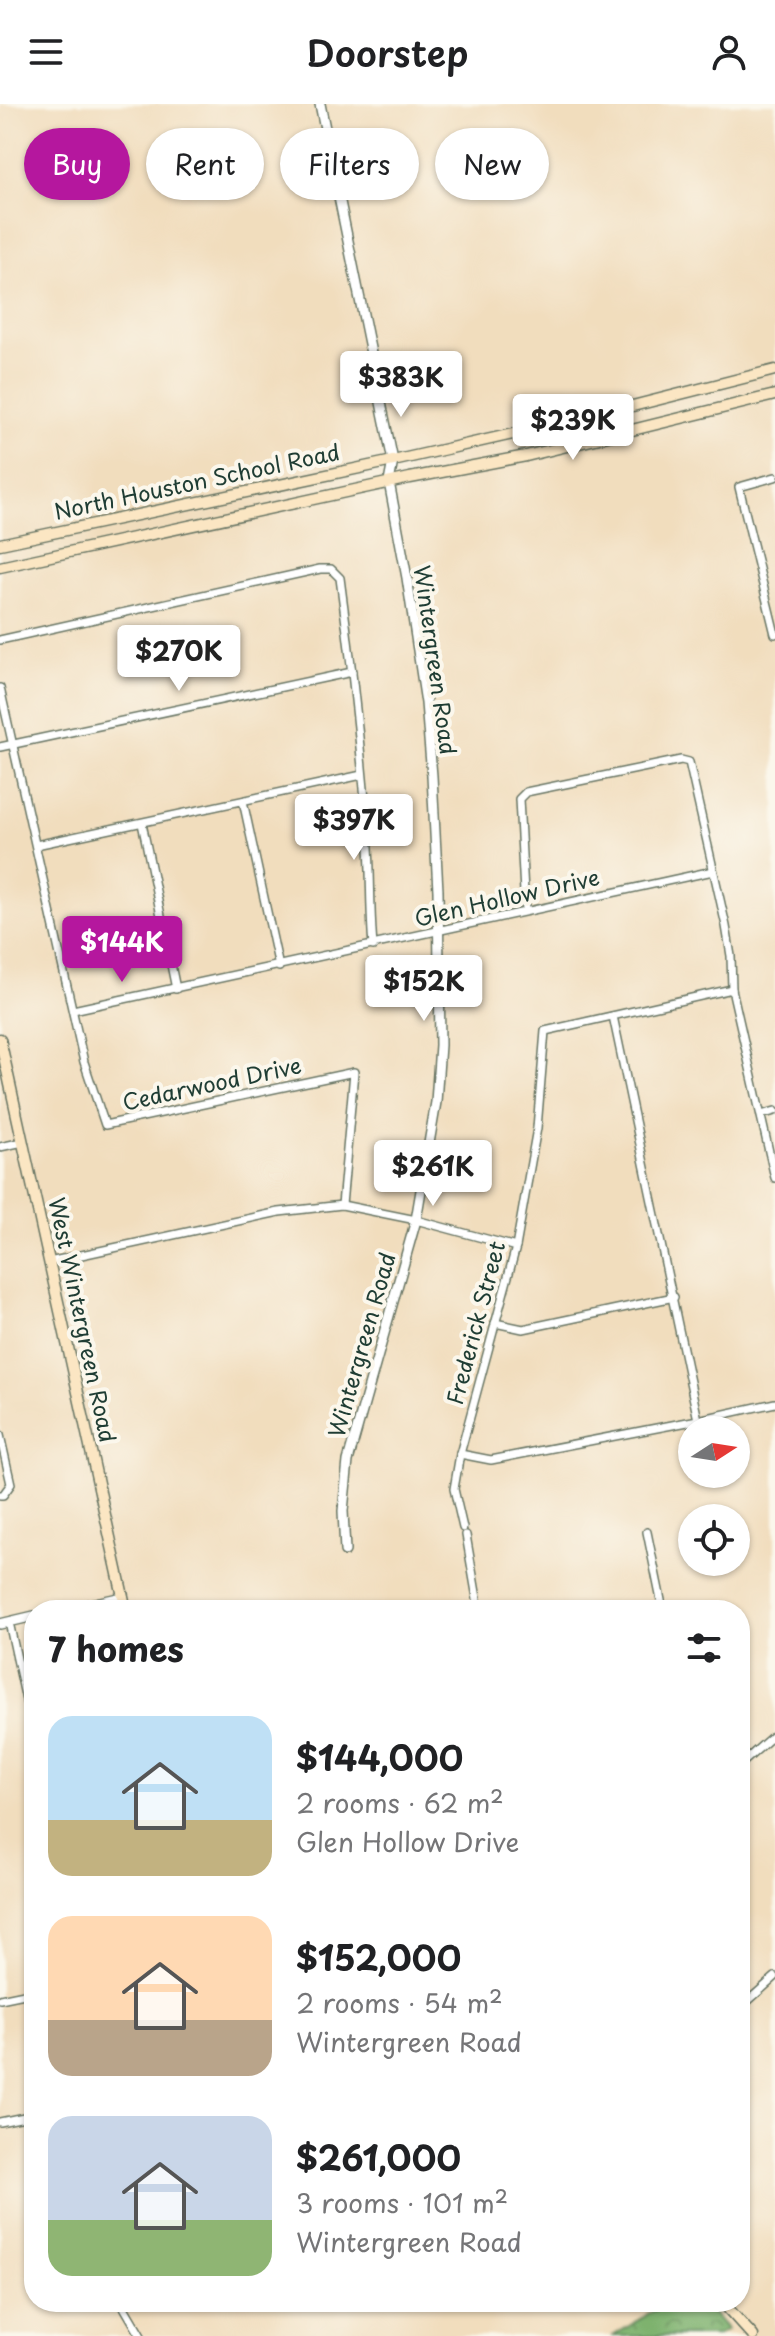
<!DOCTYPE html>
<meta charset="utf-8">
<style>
:root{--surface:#fff;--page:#f6f6f6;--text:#202124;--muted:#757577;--accent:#b5179e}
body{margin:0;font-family:"Playpen Sans",sans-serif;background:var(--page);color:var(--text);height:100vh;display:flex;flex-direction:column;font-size:30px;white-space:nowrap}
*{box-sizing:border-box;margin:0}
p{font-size:26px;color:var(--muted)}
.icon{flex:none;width:44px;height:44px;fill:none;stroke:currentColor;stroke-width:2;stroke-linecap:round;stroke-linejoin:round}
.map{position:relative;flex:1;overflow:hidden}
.sheet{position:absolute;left:24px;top:1496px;width:726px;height:712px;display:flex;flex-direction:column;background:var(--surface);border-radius:32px;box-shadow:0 2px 6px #0004}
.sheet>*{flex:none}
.banner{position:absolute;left:24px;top:24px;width:728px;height:72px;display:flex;gap:16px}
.needle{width:52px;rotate:78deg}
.controls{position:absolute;left:678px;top:1312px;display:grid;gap:16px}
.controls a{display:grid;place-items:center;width:72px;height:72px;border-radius:50%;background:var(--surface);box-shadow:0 2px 6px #0004;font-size:40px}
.price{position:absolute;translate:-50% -68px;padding:0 18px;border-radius:8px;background:#fff;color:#222;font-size:26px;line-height:52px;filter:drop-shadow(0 2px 4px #0008)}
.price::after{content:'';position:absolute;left:50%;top:48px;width:24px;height:18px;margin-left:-12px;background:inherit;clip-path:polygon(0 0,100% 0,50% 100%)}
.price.selected{background:var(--accent);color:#fff}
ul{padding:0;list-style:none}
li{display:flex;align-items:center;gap:24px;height:200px;padding:0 24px}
li span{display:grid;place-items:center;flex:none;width:224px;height:160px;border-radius:24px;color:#555}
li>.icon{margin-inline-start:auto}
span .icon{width:96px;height:96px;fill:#fffc;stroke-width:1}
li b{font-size:34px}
h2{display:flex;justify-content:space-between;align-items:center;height:96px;padding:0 24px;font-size:34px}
.tag{padding:0 28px;border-radius:36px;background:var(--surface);box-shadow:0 2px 6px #0004;font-size:28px;line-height:72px}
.tag.selected{background:var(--accent);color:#fff}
header{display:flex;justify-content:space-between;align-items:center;height:104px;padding:0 24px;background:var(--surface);font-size:36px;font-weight:600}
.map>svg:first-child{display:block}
</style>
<header><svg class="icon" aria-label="menu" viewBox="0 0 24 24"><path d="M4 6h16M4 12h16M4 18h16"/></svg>Doorstep<svg class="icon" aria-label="person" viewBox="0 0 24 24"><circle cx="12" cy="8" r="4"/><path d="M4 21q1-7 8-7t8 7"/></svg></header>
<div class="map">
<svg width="775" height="2232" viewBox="0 0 775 2232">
<defs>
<pattern id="forest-crowns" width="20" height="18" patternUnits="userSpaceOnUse" patternTransform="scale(2)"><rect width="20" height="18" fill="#7eb26e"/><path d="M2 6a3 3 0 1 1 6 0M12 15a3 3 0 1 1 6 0" fill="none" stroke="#67925b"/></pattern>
</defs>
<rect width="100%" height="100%" fill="#fbf7ec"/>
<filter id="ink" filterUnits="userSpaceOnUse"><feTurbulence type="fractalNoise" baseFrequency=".0125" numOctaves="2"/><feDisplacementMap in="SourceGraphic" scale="16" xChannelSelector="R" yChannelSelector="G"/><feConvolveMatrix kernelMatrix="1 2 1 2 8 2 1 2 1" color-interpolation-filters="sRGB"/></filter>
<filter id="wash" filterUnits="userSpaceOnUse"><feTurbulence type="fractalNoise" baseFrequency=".006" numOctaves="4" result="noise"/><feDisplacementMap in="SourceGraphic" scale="32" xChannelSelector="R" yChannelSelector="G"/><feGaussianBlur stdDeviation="1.8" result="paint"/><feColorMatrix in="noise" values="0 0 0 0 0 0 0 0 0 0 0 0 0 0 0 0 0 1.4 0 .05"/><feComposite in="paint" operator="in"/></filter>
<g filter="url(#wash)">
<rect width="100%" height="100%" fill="#f1ddbd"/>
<path fill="url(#forest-crowns)" stroke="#4e7851" stroke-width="2" d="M668,2198H703L727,2226L717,2232H613Z"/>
</g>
<g filter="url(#ink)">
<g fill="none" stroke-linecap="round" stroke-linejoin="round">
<defs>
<g id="minor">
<path d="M775,373L739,383L775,530"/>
<path d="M0,536L320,465H331L340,474C352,563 362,653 369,743C371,776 370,809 373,842"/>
<path d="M0,584L84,958L105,1021L354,968L342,1101"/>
<path d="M0,643L352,568"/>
<path d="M243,697L279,863"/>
<path d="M142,719L176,885"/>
<path d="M36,741L362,671"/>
<path d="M525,807L519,695L526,688L681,656L689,658L726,822L731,852L732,885L775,1074"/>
<path d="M73,906L713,767"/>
<path d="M613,912L698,1316"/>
<path d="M761,1011L775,1007"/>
<path d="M0,1043L23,1038"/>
<path d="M49,1158L279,1108L342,1101L416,1116L516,1143"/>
<path d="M495,1219L523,1225L674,1193"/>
<path d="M0,1331L11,1380L3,1391H0"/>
<path d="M460,1350L491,1356L698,1316L775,1299"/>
<path d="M463,1424L454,1385L460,1350L516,1143L537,1024L545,927L732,885"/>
<path d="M647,1428L663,1506"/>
<path d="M466,1431L479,1506"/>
<path d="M9,1518L34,1633"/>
<path d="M740,1661L775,1630"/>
<path d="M0,1895L34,1888"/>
<path d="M740,1904L775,1873"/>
<path d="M0,2018L34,2011"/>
<path d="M121,2198L141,2232"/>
</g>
<g id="tertiary">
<path d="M320,0L393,357L389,378L407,474L426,599L432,672L438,787L440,941L436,998L416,1116L348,1357L343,1407L345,1447"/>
<path d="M63,1506L123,1493"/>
<path d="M0,1520L34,1512"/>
</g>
<g id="secondary">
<path d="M0,440L393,357L593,312L775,266"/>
<path d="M0,463L410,374L526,352L775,291"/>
<path d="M0,935L126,1506"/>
<path d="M722,2198L753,2232"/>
</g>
</defs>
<use href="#minor" stroke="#687564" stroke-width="10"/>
<use href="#tertiary" stroke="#687564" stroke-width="12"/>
<use href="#secondary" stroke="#687564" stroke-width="13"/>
<use href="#minor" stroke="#fff" stroke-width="7"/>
<use href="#tertiary" stroke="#fff" stroke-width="9"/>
<use href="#secondary" stroke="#fbe6c3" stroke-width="10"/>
</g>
</g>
<g text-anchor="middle" stroke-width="8" stroke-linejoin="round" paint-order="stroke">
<g font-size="22" fill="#1f3d34" stroke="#fbf7ec">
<text transform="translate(197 378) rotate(-12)" y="8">North Houston School Road</text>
<text transform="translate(435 556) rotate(82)" y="8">Wintergreen Road</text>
<text transform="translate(507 794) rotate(-13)" y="8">Glen Hollow Drive</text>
<text transform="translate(212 980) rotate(-12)" y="8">Cedarwood Drive</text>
<text transform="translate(82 1216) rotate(78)" y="8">West Wintergreen Road</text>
<text transform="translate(476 1219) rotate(-75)" y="8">Frederick Street</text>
<text transform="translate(362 1241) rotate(-74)" y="8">Wintergreen Road</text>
</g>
</g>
</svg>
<div class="controls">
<a><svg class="needle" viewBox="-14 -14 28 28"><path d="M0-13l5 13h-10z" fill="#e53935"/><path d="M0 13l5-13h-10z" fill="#757577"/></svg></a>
<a><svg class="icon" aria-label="locate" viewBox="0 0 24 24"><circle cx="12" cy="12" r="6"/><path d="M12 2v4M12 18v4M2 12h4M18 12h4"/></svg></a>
</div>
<b class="price" style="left:401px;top:315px">$383K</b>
<b class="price" style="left:573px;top:358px">$239K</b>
<b class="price" style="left:179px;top:589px">$270K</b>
<b class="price" style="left:354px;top:758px">$397K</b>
<b class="price selected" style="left:122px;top:880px">$144K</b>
<b class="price" style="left:424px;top:919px">$152K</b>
<b class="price" style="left:433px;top:1104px">$261K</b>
<div class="banner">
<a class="tag selected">Buy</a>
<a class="tag">Rent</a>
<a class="tag">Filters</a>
<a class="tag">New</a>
</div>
<section class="sheet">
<h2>7 homes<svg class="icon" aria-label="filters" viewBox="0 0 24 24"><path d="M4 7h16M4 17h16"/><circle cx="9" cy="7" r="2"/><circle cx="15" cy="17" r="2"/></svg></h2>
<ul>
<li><span style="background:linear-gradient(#bfe0f5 65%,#c2b280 0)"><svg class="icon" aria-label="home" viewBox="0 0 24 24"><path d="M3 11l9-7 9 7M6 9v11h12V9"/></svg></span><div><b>$144,000</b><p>2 rooms · 62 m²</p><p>Glen Hollow Drive</p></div></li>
<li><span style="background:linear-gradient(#ffd9b3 65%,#b9a48a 0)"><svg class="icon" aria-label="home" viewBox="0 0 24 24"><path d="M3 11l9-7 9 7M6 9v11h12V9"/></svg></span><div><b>$152,000</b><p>2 rooms · 54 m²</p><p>Wintergreen Road</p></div></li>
<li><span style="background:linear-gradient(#c9d6e8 65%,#8fb573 0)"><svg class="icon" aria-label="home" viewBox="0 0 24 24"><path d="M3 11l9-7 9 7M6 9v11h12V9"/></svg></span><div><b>$261,000</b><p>3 rooms · 101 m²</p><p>Wintergreen Road</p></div></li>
</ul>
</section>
</div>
